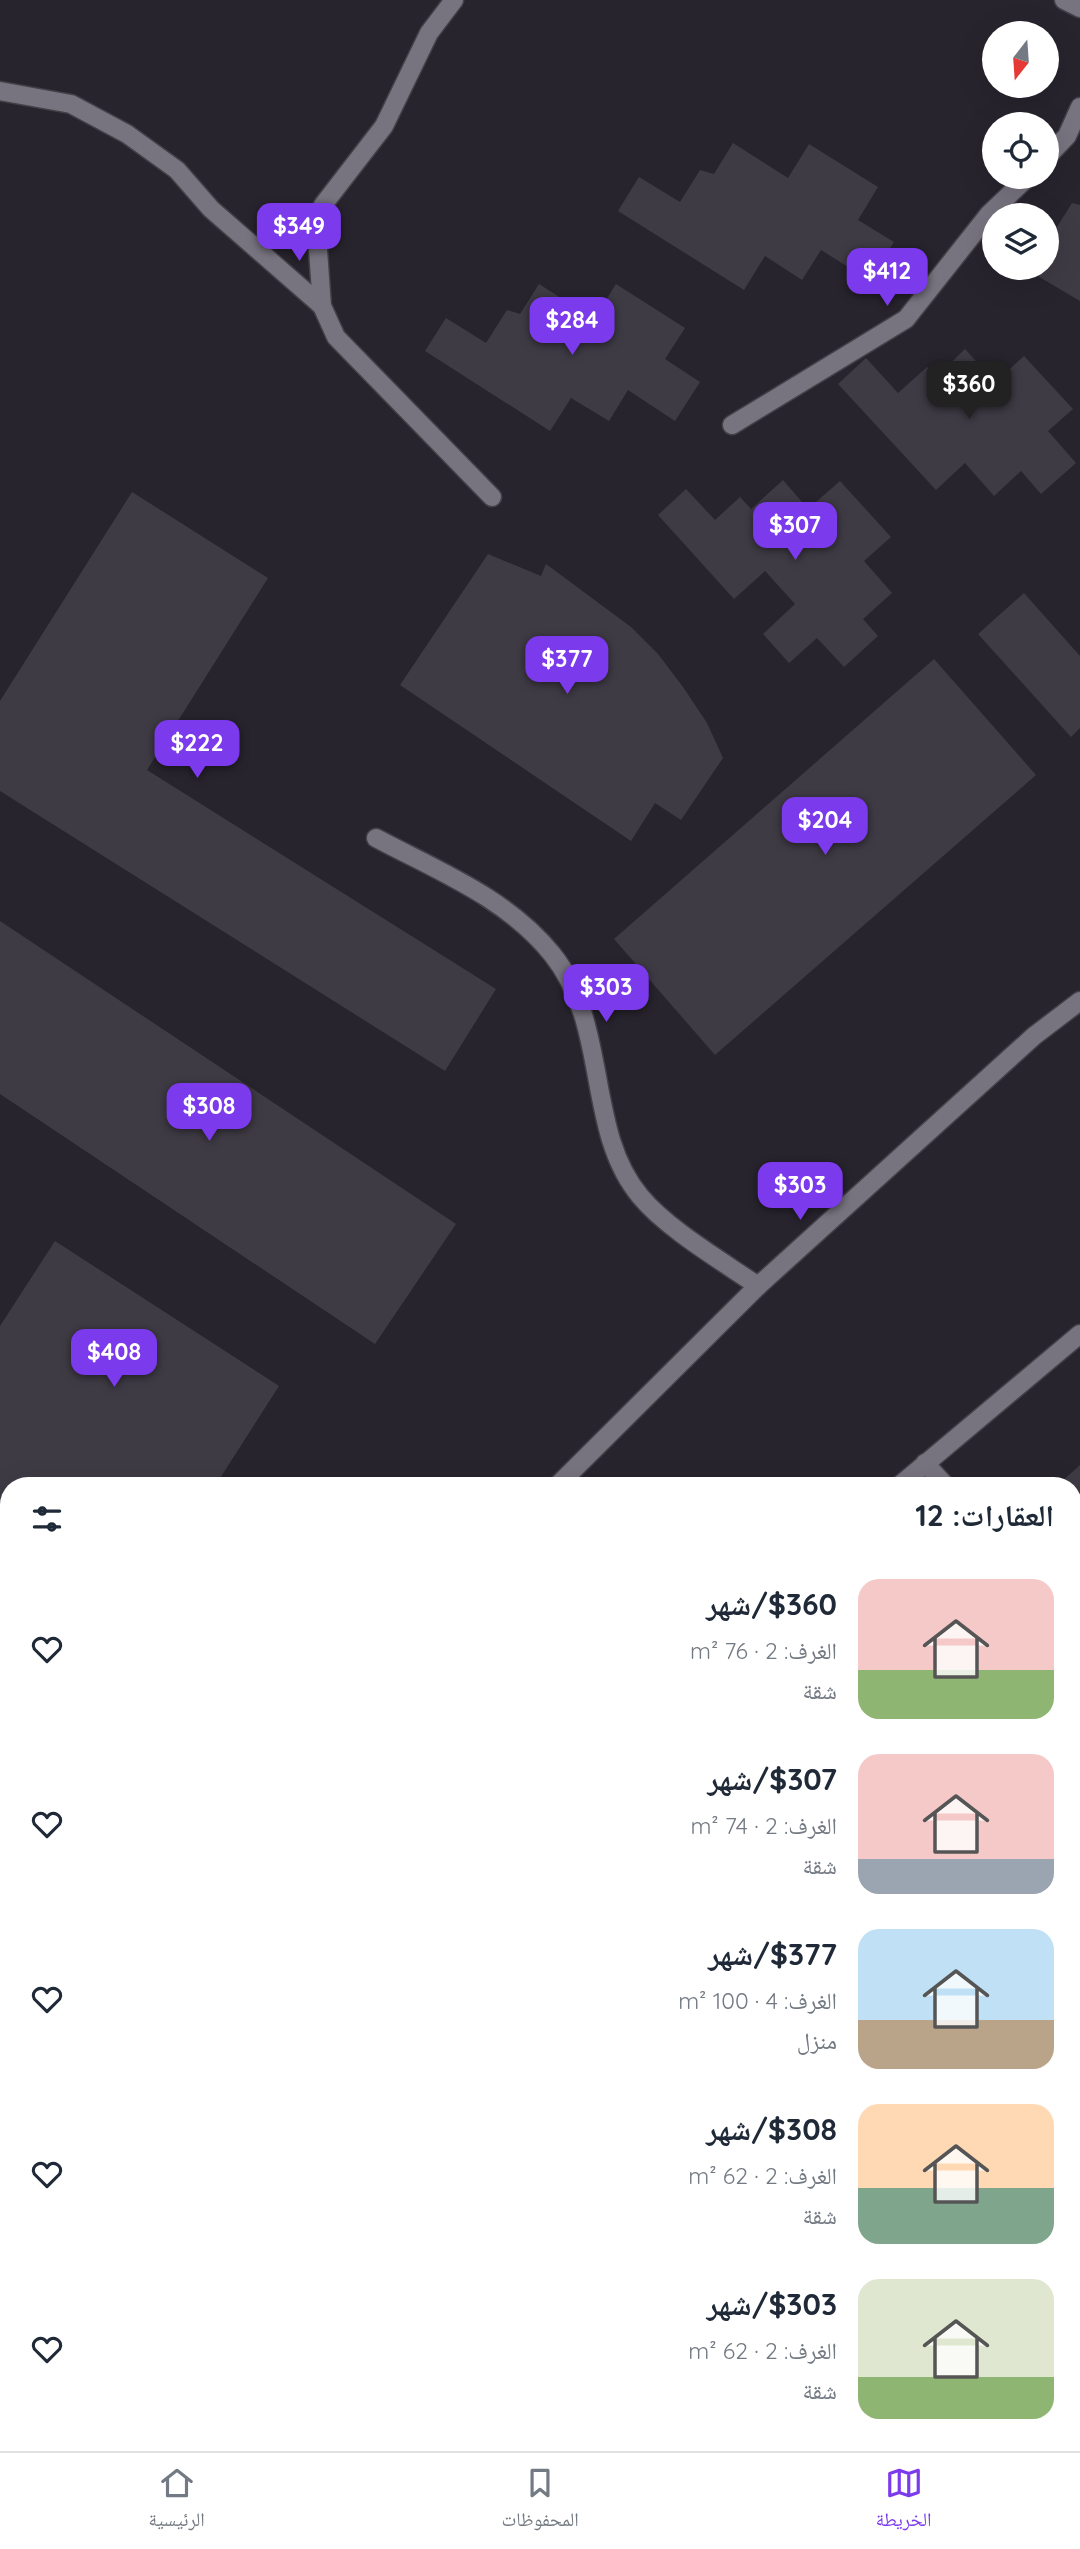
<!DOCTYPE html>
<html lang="ar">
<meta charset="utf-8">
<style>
:root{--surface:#fff;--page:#f2f2f3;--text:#1f2937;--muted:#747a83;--line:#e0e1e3;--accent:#7c3aed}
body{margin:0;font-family:Quicksand,"Noto Naskh Arabic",sans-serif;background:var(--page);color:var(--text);direction:rtl;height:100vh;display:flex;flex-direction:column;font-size:26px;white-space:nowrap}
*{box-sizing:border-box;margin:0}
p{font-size:23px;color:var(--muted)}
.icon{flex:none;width:38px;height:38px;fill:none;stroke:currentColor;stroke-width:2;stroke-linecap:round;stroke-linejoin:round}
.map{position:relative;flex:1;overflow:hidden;direction:ltr}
.sheet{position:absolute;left:0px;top:1477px;width:1082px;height:975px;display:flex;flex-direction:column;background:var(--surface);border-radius:28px 28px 0 0;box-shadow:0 7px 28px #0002;direction:rtl}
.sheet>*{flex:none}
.needle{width:46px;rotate:197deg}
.tools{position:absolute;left:982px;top:21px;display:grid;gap:14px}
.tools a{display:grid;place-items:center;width:77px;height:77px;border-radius:50%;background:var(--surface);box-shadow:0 7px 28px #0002;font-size:35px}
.price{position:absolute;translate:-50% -60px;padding:0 16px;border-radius:14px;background:var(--accent);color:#fff;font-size:23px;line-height:46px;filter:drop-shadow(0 2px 4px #0008)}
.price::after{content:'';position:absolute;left:50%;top:42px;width:21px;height:16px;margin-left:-10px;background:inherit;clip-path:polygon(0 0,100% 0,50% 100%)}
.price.on{background:#222;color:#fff}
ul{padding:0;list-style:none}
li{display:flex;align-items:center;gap:21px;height:175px;padding:0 28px}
li span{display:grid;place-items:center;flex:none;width:196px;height:140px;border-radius:21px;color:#555}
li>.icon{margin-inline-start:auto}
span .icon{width:84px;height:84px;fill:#fffc;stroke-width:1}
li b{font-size:30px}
h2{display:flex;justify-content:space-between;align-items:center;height:84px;padding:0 28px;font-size:30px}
.menu{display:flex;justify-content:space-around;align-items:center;height:98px;border-top:2px solid var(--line);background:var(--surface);font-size:19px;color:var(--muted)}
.menu a{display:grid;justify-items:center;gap:4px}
.menu .on{color:var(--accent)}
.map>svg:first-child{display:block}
</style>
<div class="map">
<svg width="1080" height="2451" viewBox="0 0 1080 2451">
<rect width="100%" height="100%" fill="#28242e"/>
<g fill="#3f3b45">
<path d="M733,143L788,178L809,144L878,187L858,220L894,242L869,280L821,250L802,280L765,256L744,290L618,211L639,177L680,202L700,170L714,174Z"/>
<path d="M1072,203L1080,205V301L1024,268H1046V232L1052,235Z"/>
<path d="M539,284L594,319L616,284L685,328L665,359L700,382L675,421L628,390L609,421L571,398L550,431L425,351L446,318L486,343L507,310L520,314Z"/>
<path d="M965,349L995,382L1024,356L1073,409L1048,431L1076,463L1041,494L1021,471L994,496L965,463L936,490L838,384L866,358L898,393L927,367L939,374Z"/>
<path d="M783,480L808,509L840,481L891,537L864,561L892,593L863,619L878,636L844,667L817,638L789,663L763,634L795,604L765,571L734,599L658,515L686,489L715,520L740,497L751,509Z"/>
<path d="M132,492L268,578L147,770L496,989L445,1071L0,791V701Z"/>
<path d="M488,554L541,576L546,564L631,627L658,654L683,687L707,723L723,758L681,820L655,803L631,841L400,685Z"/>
<path d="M1024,593L1080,656V728L1071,737L978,634Z"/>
<path d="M934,659L1036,775L715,1055L614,939Z"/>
<path d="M0,921L456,1224L375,1344L0,1094Z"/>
<path d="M55,1241L279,1386L215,1486H9V1538L0,1533V1326Z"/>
<path d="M1080,1465V1583L1073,1574V1486H1057Z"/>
<path d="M1080,1758V1812L1073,1804V1765Z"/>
<path d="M1073,1871L1080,1879V1949L1077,1952L1073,1947Z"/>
<path d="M1080,1995V2104L1073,2110V2002Z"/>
</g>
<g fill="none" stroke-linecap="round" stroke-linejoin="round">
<defs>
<g id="lane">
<path d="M925,1463L946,1486"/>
<path d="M899,1486L1080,1334"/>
<path d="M1073,1628L1080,1636"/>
<path d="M1073,2442L1080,2443"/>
</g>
<g id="street">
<path d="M454,0L429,33L384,126L323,205L318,250L322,306L336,337L492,497"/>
<path d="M1064,0L1080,8"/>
<path d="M0,91L71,104L127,134L177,170L211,209L322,306"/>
<path d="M1046,158L1067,136L1080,107"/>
<path d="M732,425L906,319L989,214L1028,177"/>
<path d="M376,838C438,871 507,898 552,954C610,1026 585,1130 640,1196C667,1229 722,1261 758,1286"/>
<path d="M557,1486L758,1286L1034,1036L1080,1001"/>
</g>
</defs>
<use href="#lane" stroke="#434048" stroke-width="21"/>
<use href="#street" stroke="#434048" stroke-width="21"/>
<use href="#lane" stroke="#77737f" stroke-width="18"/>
<use href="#street" stroke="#77737f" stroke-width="18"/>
</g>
</svg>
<div class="tools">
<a><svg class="needle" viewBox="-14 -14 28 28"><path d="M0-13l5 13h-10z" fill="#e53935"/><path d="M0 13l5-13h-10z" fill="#747a83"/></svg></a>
<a><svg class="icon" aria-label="locate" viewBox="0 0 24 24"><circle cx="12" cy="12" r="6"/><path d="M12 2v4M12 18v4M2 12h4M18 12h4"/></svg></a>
<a><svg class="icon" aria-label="layers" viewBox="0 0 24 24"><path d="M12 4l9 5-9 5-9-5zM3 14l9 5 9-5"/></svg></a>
</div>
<b class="price" style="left:299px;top:263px">$349</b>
<b class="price" style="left:887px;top:308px">$412</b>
<b class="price" style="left:572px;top:357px">$284</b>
<b class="price on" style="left:969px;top:421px">$360</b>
<b class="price" style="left:795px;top:562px">$307</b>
<b class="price" style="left:567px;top:696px">$377</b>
<b class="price" style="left:197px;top:780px">$222</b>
<b class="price" style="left:825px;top:857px">$204</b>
<b class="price" style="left:606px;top:1024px">$303</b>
<b class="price" style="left:209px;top:1143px">$308</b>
<b class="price" style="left:800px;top:1222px">$303</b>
<b class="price" style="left:114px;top:1389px">$408</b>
<section class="sheet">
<h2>العقارات: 12<svg class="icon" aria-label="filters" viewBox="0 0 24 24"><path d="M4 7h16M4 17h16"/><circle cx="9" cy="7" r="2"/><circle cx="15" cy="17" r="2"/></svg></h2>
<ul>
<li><span style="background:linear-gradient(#f6c9c9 65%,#8fb573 0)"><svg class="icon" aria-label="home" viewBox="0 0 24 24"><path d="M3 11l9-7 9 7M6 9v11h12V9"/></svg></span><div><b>$360/شهر</b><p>الغرف: 2 · 76 m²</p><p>شقة</p></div><svg class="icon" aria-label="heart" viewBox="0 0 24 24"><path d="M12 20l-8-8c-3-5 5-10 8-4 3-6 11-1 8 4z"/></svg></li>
<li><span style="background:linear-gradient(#f6c9c9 75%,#9aa5b1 0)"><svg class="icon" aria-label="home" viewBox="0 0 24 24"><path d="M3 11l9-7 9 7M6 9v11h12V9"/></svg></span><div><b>$307/شهر</b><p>الغرف: 2 · 74 m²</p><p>شقة</p></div><svg class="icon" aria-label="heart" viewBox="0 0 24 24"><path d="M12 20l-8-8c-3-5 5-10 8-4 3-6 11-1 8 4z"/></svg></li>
<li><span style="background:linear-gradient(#bfe0f5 65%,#b9a48a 0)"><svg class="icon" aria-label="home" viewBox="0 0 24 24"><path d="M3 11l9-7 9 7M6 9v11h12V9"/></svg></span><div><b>$377/شهر</b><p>الغرف: 4 · 100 m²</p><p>منزل</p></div><svg class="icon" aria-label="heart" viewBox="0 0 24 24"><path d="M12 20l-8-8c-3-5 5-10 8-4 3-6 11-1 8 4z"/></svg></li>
<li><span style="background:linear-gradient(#ffd9b3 60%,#7fa58c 0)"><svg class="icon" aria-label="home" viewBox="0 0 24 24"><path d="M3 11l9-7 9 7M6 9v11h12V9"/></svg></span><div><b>$308/شهر</b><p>الغرف: 2 · 62 m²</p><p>شقة</p></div><svg class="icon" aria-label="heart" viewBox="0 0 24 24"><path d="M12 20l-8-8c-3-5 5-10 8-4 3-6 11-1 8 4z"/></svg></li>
<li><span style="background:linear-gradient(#dfe7d0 70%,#8fb573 0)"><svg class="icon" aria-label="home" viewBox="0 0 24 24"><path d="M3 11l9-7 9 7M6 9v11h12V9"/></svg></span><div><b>$303/شهر</b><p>الغرف: 2 · 62 m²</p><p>شقة</p></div><svg class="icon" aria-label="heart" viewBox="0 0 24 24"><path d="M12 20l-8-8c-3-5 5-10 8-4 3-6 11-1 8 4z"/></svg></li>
</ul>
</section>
</div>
<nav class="menu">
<a class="on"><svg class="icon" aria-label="map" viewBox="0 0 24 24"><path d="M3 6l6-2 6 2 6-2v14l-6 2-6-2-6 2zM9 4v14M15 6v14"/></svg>الخريطة</a>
<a><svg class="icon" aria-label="saved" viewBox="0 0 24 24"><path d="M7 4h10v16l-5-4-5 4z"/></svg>المحفوظات</a>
<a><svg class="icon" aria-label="home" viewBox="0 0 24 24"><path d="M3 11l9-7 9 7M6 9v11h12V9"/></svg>الرئيسية</a>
</nav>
